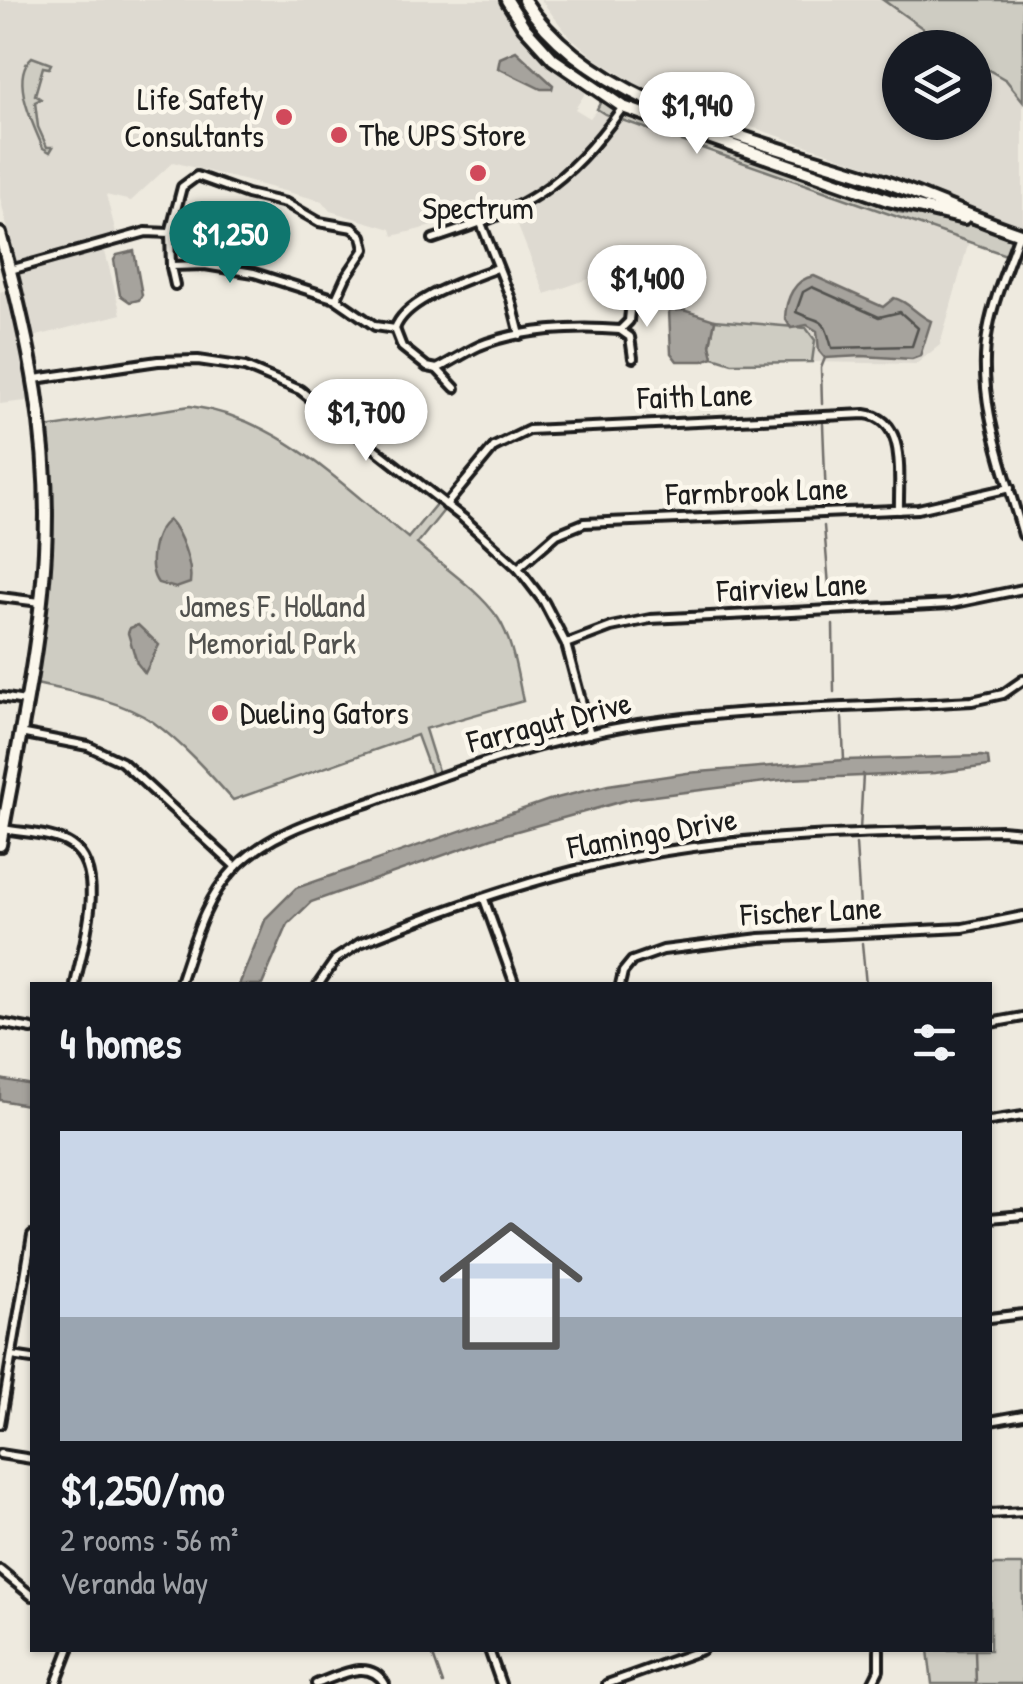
<!DOCTYPE html>
<meta charset="utf-8">
<style>
:root{--surface:#171b24;--page:#242831;--text:#f1f3f6;--muted:#9ea1a6;--line:#363941;--accent:#0f766e}
body{margin:0;font-family:"Patrick Hand",sans-serif;background:var(--page);color:var(--text);height:100vh;display:flex;flex-direction:column;font-size:38px;white-space:nowrap}
*{box-sizing:border-box;margin:0}
p{font-size:32px;color:var(--muted)}
.icon{flex:none;width:55px;height:55px;fill:none;stroke:currentColor;stroke-width:2;stroke-linecap:round;stroke-linejoin:round}
.map{position:relative;flex:1;overflow:hidden}
.sheet{position:absolute;left:30px;top:982px;width:962px;height:670px;display:flex;flex-direction:column;background:var(--surface);border-radius:0px;box-shadow:0 2px 8px #0004}
.sheet>*{flex:none}
.controls{position:absolute;left:882px;top:30px;display:grid;gap:20px}
.controls a{display:grid;place-items:center;width:110px;height:110px;border-radius:50%;background:var(--surface);box-shadow:0 2px 8px #0004;font-size:50px}
.price{position:absolute;translate:-50% -85px;padding:0 22px;border-radius:35px;background:#fff;color:#222;font-size:32px;line-height:65px;filter:drop-shadow(0 2px 5px #0008)}
.price::after{content:'';position:absolute;left:50%;top:60px;width:30px;height:22px;margin-left:-15px;background:inherit;clip-path:polygon(0 0,100% 0,50% 100%)}
.price.on{background:var(--accent);color:#fff}
ul{padding:0;list-style:none}
li{display:grid;align-content:center;gap:20px;height:530px;padding:0 30px}
li+li{border-top:2px solid var(--line)}
li span{display:grid;place-items:center;height:310px;border-radius:0px;color:#555}
li>.icon{margin-inline-start:auto}
span .icon{width:180px;height:180px;fill:#fffc;stroke-width:1}
li b{font-size:42px}
h2{display:flex;justify-content:space-between;align-items:center;height:120px;padding:0 30px;font-size:42px}
.map>svg:first-child{display:block}
</style>
<div class="map">
<svg width="1023" height="1684" viewBox="0 0 1023 1684">
<rect width="100%" height="100%" fill="#eeeadf"/>
<filter id="ink" filterUnits="userSpaceOnUse"><feTurbulence type="fractalNoise" baseFrequency=".01" numOctaves="2"/><feDisplacementMap in="SourceGraphic" scale="20" xChannelSelector="R" yChannelSelector="G"/><feConvolveMatrix kernelMatrix="1 2 1 2 8 2 1 2 1" color-interpolation-filters="sRGB"/></filter>
<g filter="url(#ink)">
<g fill="#dedad1">
<path d="M0,0H499L538,50L586,92L575,109L590,118L597,109L969,241L940,345L916,364L812,362L815,340L806,328L715,320L683,310L669,311L660,303L592,278L545,294L510,206L393,236L391,229L330,211L322,201L173,162L131,201L106,195L119,244L104,248L121,314L33,337L0,197Z"/>
<path d="M541,0H883L949,47L900,48V122H975V62L1006,80L1023,101V230L980,216L897,176L651,93L596,59L568,35Z"/>
<path d="M9,289L34,400L0,404V292Z"/>
</g>
<g fill="#ceccc2" stroke="#75746f" stroke-width="2.5">
<path d="M883,0H1023V101L1006,80L975,62V48L949,47Z"/>
<path d="M32,57L51,64L49,68L43,67L35,95L41,99L35,102L38,127L47,147H53L50,152L43,148C33,124 9,77 32,57Z"/>
<path d="M601,101L672,130L899,212L975,225L1023,240V261L605,114L597,109Z"/>
<path d="M715,320L806,328L815,340L812,362L732,363L713,357L710,345Z"/>
<path d="M190,406C280,418 340,484 408,538L437,503L445,509L417,544C443,567 478,589 498,618C513,641 517,674 523,701L425,729L439,774L432,776L417,735L233,800C209,773 182,743 153,722C119,699 71,692 32,683L40,609L45,428Z"/>
<path d="M990,1565H1023V1684H932L928,1650H990Z"/>
</g>
<g fill="#a6a39d" stroke="#6f6d69" stroke-width="2.5">
<path d="M516,51L553,85L552,89H541L498,68L500,58Z"/>
<path d="M134,251L142,295L139,300L130,302L120,295L114,260L117,255Z"/>
<path d="M814,276L883,307L894,298C908,301 917,315 931,321L920,356L912,359L862,356L825,358L819,351L817,331L807,325L791,328L785,318C786,299 794,279 814,276Z"/>
<path d="M683,310L715,320L710,345L713,357L703,361H677L671,353L669,311Z"/>
<path d="M169,520C180,531 193,565 190,583L176,588L158,583C146,567 153,531 169,520Z"/>
<path d="M138,625L159,645L145,673L137,663L128,633L130,628Z"/>
<path d="M981,756L988,757L989,766L935,773L789,779L630,799L492,838L311,902L288,924L262,985H239L266,918L296,888L549,800L608,785L687,773L844,760Z"/>
<path d="M0,1079L32,1085V1106L0,1100Z"/>
</g>
<g fill="none" stroke-linecap="round" stroke-linejoin="round">
<path stroke="#535250" stroke-width="2.5" d="M812,287L879,317L900,312L918,328L912,346L832,348C823,314 823,325 796,312L803,292Z"/>
<g stroke="#6f6d69" stroke-width="2.5">
<path d="M822,404L821,368L825,358"/>
<path d="M823,424L826,501"/>
<path d="M824,526L830,598"/>
<path d="M833,625L834,692"/>
<path d="M842,718L844,760"/>
<path d="M860,830L863,774"/>
<path d="M856,844L861,923"/>
<path d="M862,943L866,985"/>
<path d="M431,1650L443,1684"/>
<path d="M975,1650L976,1684"/>
</g>
<defs>
<g id="street">
<path d="M481,223L511,299L520,335"/>
<path d="M170,233L182,187L197,176L247,194L286,203L319,222L353,228L362,236L365,249L346,277L336,299"/>
<path d="M1019,234C1008,266 994,297 988,330C975,399 1005,470 1023,535"/>
<path d="M433,239C528,208 563,189 623,107"/>
<path d="M171,267L175,285"/>
<path d="M10,270L146,232L170,233L171,266L205,265L254,273L336,299L375,326L395,329L402,347L427,367L437,369L455,388"/>
<path d="M631,301L629,321L620,330L630,337L633,358"/>
<path d="M395,329C405,298 468,280 497,268"/>
<path d="M437,369C451,362 464,353 479,346C520,329 577,326 620,330"/>
<path d="M35,379L158,361L198,360L245,367L300,390L463,518L518,568L544,602L566,644L590,734"/>
<path d="M446,505L494,447L529,430L865,414C908,419 898,478 899,510"/>
<path d="M518,568L557,534L584,523L918,509L1010,488"/>
<path d="M0,597L40,602"/>
<path d="M566,644L611,627L650,619L951,604L1023,589"/>
<path d="M0,697L25,701"/>
<path d="M20,733L88,746L122,762L236,867"/>
<path d="M3,829C23,833 54,833 71,845C109,871 82,948 75,985"/>
<path d="M484,899L515,985"/>
<path d="M179,985C193,945 204,900 234,869C271,830 326,817 376,800C462,768 548,739 638,724C749,707 861,708 972,701L1003,694L1023,680"/>
<path d="M318,985L336,959L360,943C458,904 562,868 666,851C776,833 890,833 1001,830L1023,832"/>
<path d="M620,985L623,972L632,961L663,950L760,938L963,928L1023,916"/>
<path d="M0,1023L32,1029"/>
<path d="M990,1023L1023,1017"/>
<path d="M990,1121L1023,1116"/>
<path d="M990,1218L1023,1215"/>
<path d="M990,1318L1023,1314"/>
<path d="M12,1356L32,1359"/>
<path d="M990,1421L1023,1415"/>
<path d="M0,1424L32,1235"/>
<path d="M0,1454L32,1459"/>
<path d="M990,1514L1023,1512"/>
<path d="M0,1570L32,1596"/>
<path d="M489,1650L501,1684"/>
<path d="M56,1684L69,1650"/>
<path d="M316,1684C339,1676 369,1657 385,1684"/>
<path d="M607,1684L702,1650"/>
<path d="M872,1684L879,1670V1650"/>
</g>
<g id="secondary">
<path d="M507,0L524,27L553,59L623,107L888,200L964,218"/>
<path d="M524,0C591,107 766,142 880,180C928,197 975,219 1023,235"/>
<path d="M0,234C29,338 51,442 45,551C40,649 17,749 0,845"/>
</g>
</defs>
<use href="#street" stroke="#1c1c1c" stroke-width="14"/>
<use href="#secondary" stroke="#1c1c1c" stroke-width="18"/>
<use href="#street" stroke="#fbf7ec" stroke-width="6"/>
<use href="#secondary" stroke="#fbf7ec" stroke-width="10"/>
</g>
</g>
<g fill="#d1495b" stroke="#fbf7ec" stroke-width="4">
<circle cx="284" cy="117" r="10"/>
<circle cx="339" cy="135" r="10"/>
<circle cx="478" cy="173" r="10"/>
<circle cx="220" cy="713" r="10"/>
</g>
<g text-anchor="middle" stroke-width="9" stroke-linejoin="round" paint-order="stroke">
<g font-size="32" fill="#1c1c1c" stroke="#fbf7ec" text-anchor="start">
<text x="264" y="110" text-anchor="end">Life Safety<tspan x="264" dy="37">Consultants</tspan></text>
<text x="359" y="146">The UPS Store</text>
<text x="478" y="219" text-anchor="middle">Spectrum</text>
<text x="240" y="724">Dueling Gators</text>
</g>
<g font-size="32" fill="#1c1c1c" stroke="#fbf7ec">
<text transform="translate(695 396) rotate(-2)" y="11">Faith Lane</text>
<text transform="translate(757 491) rotate(-2)" y="11">Farmbrook Lane</text>
<text transform="translate(792 587) rotate(-3)" y="11">Fairview Lane</text>
<text transform="translate(549 722) rotate(-14)" y="11">Farragut Drive</text>
<text transform="translate(652 833) rotate(-10)" y="11">Flamingo Drive</text>
<text transform="translate(811 911) rotate(-3)" y="11">Fischer Lane</text>
</g>
<g font-size="32" fill="#51514e" stroke="#fbf7ec">
<text x="272" y="617">James F. Holland<tspan x="272" dy="37">Memorial Park</tspan></text>
</g>
</g>
</svg>
<div class="controls">
<a><svg class="icon" aria-label="layers" viewBox="0 0 24 24"><path d="M12 4l9 5-9 5-9-5zM3 14l9 5 9-5"/></svg></a>
</div>
<b class="price" style="left:697px;top:157px">$1,940</b>
<b class="price on" style="left:230px;top:286px">$1,250</b>
<b class="price" style="left:647px;top:330px">$1,400</b>
<b class="price" style="left:366px;top:464px">$1,700</b>
<section class="sheet">
<h2>4 homes<svg class="icon" aria-label="filters" viewBox="0 0 24 24"><path d="M4 7h16M4 17h16"/><circle cx="9" cy="7" r="2"/><circle cx="15" cy="17" r="2"/></svg></h2>
<ul>
<li><span style="background:linear-gradient(#c9d6e8 60%,#9aa5b1 0)"><svg class="icon" aria-label="home" viewBox="0 0 24 24"><path d="M3 11l9-7 9 7M6 9v11h12V9"/></svg></span><div><b>$1,250/mo</b><p>2 rooms · 56 m²</p><p>Veranda Way</p></div></li>
</ul>
</section>
</div>
